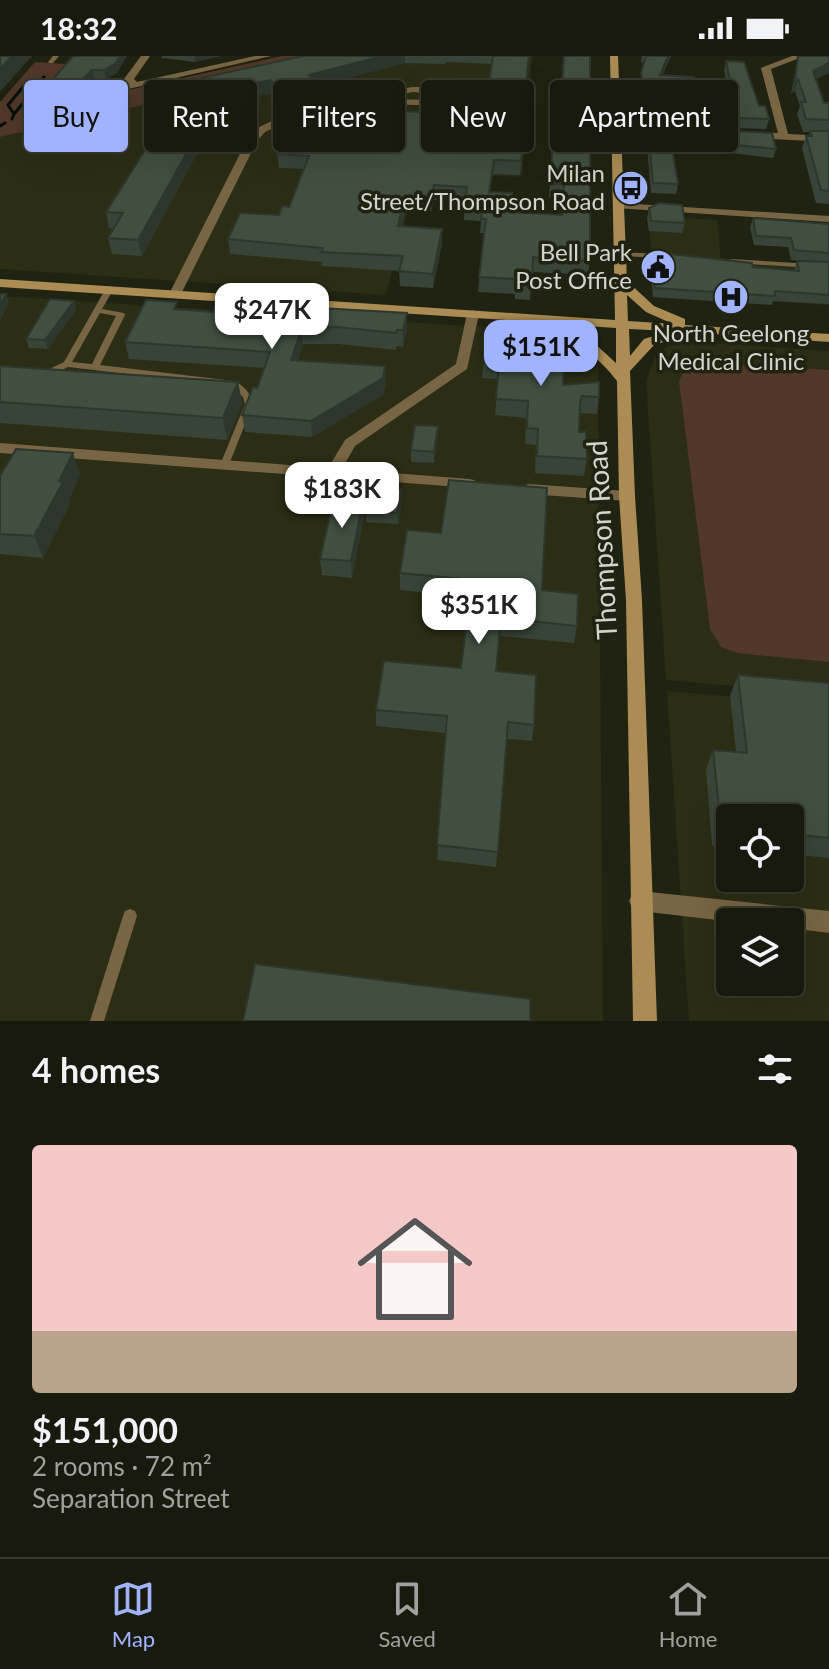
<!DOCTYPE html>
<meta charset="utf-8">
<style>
:root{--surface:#191a0e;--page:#222317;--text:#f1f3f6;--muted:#9fa19e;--line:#37382e;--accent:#a1b3fd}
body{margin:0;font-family:Lato,sans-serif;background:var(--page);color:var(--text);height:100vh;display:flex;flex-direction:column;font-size:30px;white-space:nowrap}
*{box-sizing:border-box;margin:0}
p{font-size:26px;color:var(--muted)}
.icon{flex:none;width:44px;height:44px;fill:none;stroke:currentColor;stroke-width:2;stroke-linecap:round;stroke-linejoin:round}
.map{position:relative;height:965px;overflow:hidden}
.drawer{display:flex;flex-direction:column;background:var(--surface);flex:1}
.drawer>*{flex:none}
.banner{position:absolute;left:24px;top:24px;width:782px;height:72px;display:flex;gap:16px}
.controls{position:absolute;left:716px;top:748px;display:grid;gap:16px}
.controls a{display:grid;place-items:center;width:88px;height:88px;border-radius:8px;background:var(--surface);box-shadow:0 8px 32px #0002,0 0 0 2px var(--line);font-size:40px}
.price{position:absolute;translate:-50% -68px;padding:0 18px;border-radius:16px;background:#fff;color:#222;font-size:26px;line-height:52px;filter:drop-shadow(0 2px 4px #0008)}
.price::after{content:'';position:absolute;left:50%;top:48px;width:24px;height:18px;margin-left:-12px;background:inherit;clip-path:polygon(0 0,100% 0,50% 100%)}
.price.active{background:var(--accent);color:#111}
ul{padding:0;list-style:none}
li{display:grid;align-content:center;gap:16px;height:424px;padding:0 32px}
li+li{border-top:2px solid var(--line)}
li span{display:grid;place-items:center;height:248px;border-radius:8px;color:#555}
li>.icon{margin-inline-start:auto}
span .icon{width:144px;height:144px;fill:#fffc;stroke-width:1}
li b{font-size:34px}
h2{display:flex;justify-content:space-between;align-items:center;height:96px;padding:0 32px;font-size:34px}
.pill{padding:0 28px;border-radius:8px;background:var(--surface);box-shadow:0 8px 32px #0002,0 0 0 2px var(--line);font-size:28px;line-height:72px}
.pill.active{background:var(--accent);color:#111}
.status{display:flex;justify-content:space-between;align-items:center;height:56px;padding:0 40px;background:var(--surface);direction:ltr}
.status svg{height:22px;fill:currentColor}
.tab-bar{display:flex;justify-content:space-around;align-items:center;height:112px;border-top:2px solid var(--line);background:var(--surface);font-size:22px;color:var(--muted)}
.tab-bar a{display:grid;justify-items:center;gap:4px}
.tab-bar .active{color:var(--accent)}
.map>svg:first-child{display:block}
</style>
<div class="status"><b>18:32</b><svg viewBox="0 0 49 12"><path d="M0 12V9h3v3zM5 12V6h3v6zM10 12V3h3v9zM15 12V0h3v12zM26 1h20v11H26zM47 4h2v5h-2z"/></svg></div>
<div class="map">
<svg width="829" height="965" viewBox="0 0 829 965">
<rect width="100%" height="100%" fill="#212312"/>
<g fill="#2b2d15" fill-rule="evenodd">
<path d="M366,0H532L522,121L417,117L386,239L0,213V81Z"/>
<path d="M647,160L717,164L721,202L829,210V249L658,239Z"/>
<path d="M0,240L530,274L572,287L598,313L603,965H0Z"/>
<path d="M697,286L829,295V639L666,624L646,324L657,297L668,290Z"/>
<path d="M667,635L829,649V965H689ZM730,762H790V822H730ZM730,866H790V926H730Z"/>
</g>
<g fill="#513728">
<path d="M282,0H362L0,81V46L35,6L65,8L25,57Z"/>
<path d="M706,307L829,314V606L737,597L721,591L710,573L679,325C684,312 692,309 706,307Z"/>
</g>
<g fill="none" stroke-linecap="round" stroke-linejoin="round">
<g stroke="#02100c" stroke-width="3">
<path d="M15,57L44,21"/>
<path d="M12,63L14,58L8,49L28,25"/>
<path d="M0,70L5,67"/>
</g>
<g fill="#786543" fill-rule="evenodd">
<path d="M53,0H59L53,7H49L48,6Z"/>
<path d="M618,196L663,198L667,200L663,202L621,200L617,198Z"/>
<path d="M731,203L829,209V213L734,207H731Z"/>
<path d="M106,232H109L113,234L102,253L124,257L125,259L100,309L234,325C244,329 251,338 253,348L228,411H222L220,409L245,348L243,341L231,330L68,311L49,320H43V316L64,306ZM100,257L116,260L92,308L72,306Z"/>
<path d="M130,853L135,855L137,860L104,965H90L123,860L125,855Z"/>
</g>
<g fill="#786543" fill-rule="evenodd">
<path d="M141,0H150L134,23L137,26L255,0H271L50,51L45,48L128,28L124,23Z"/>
<path d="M792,0H805L771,13L788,78L829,80V86L616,75L611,72L616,69L778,77L761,12Z"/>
<path d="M413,31H433L454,38L447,49L444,50L356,47L280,69L265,76L257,85L181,238L179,241H171L169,238L247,84L257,72L272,65L364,39ZM413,36L443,39L441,44L375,43Z"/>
<path d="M619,147L829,160V166L615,152V148Z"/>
<path d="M473,254L479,258L467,313L355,390L342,413L469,423L474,424L477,428L474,432L0,397V387L328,412L345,384L456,308L467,258Z"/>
<path d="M528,428L627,435L635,440L627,445L528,438L520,433Z"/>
<path d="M640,835L829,855V877L790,872V866H734L640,855L632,852L629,845L632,838Z"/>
</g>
<path fill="#aa8c54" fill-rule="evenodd" d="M610,0H618L627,225L654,250L685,263V269L829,278V286L685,276L684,280L654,289L630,315L635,440L642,544L657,965H633L626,544L619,440L617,325C596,297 570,282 538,270L537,266L0,231V223L615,264ZM627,239L646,256L673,268L628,265ZM556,268L616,272V307L593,286ZM629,273L671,275L644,283L630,300Z"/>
</g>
<g fill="#374437">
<path d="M73,0L117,17L106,23H94L84,33L55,32L53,23Z"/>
<path d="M162,0H221L195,6L162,2Z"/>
<path d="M303,0H529L524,50L527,64L520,119L493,118L490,136L511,156L561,159L562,143L549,142L552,95H558L563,0L590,205L588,219L532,216L530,244L515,243V238L478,236L484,177H480L481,165L464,164L465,145L434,144L431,155L405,153L402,170L442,173V187L433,232L400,230L399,215L322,210V206L230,198L228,183L279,159L289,151L303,113L279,112L277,98L294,81L340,67L494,60L497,40L488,39L492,8L445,6V8L405,7L313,31V35L295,39L293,37L275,41L271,37L218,48L219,54L203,58L204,63L181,64L163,44L161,31Z"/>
<path d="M642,0H671L662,20L700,58L698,67L670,66V69L645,67L640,26L644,7L641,6Z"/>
<path d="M798,0L816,24L824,47H829V148L816,147L802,92L806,80H809L810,76H803L797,58L800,50L795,35L791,38Z"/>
<path d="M726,5L769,63L766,73L709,71L707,56L709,46L731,47L724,14Z"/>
<path d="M648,70L674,99L678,128L676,138L651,137L646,80Z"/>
<path d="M713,74L776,93L773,102L714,95L711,83Z"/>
<path d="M199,75L201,90L142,200L112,198L108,182L114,172H109L106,156Z"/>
<path d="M649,152L685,167L682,177L649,175L647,163Z"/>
<path d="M753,162L829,168V248L773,245L772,249L653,241L650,205L652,196L753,211L794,214L797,205H819L791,204L788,191L754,189L750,171Z"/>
<path d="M74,245L76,254L48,293L29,292L26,283Z"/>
<path d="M179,254L407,274L403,291L397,290L396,294L338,288H303L298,304L386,327L383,339L312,381L245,376L242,359L257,332L264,312L129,303L125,286Z"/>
<path d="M487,272L563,329L599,341L597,358L580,357L579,376L587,403L584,420L535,417L536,389L525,388L526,362L495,359L498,323L482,322Z"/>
<path d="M0,310L238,326L242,347L227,384L0,367Z"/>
<path d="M438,370L434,407L411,406V394Z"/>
<path d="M73,397L80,419L69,443L70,448L43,502L0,498V420Z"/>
<path d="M402,433V444L398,468L366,466V454Z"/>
<path d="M363,444L364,460L352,522L322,519L320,503Z"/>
<path d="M407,474L542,534L577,570L574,587L499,580L496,615L534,669L532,685L507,683L496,811L437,804L446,677L376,670V654L461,612L470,541L400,534V517Z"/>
<path d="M738,619L829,627V802L790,798V762H730V791L712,789L706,713L713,694L736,696L730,639Z"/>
</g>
<g fill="#2d372d">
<path d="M12,0H32L0,36V13Z"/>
<path d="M120,0H127L117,17L106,23L104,14Z"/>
<path d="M194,0H221L195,6Z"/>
<path d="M382,0H405V7L313,31V35L295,39L294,26L309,19Z"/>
<path d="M668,0H671L658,28L660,19Z"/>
<path d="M829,7V17L809,27L813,15Z"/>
<path d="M92,14L94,23L84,33L82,24Z"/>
<path d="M798,23L795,35L791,38L795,25Z"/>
<path d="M270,24L271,37L218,48L219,54L203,58L202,50L197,45L212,36Z"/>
<path d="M292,24L293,37L275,41L274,28Z"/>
<path d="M199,75L201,90L142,200L138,184Z"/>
<path d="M434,129V144L431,155V141Z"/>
<path d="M405,139V153L398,184V170Z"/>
<path d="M442,173V187L433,232V218Z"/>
<path d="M6,238L9,247L0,265V250Z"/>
<path d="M74,245L76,254L48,293L45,284Z"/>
<path d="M407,257V274L403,291V274Z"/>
<path d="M302,272L303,288L293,320L291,304Z"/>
<path d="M385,310L386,327L383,339L312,381L311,365Z"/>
<path d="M238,326L242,347L227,384L223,362Z"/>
<path d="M438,370V382L434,407V396Z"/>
<path d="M73,397L80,419L69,443L70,448L43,502L34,480Z"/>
<path d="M402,433V444L398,468L397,457Z"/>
<path d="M363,444L364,460L352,522L351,505Z"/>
</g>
<g fill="#404f40" stroke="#2d372d" stroke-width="2">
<path d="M0,0H12L0,13Z"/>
<path d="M73,0H120L115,8L104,14H92L82,24L53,23Z"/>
<path d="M303,0H382L309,19L312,22L294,26L292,24L274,28L270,24L212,36L217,41L197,45L202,50H179L161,31Z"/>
<path d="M493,0H529L524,50H528L521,105L494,104L489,136L512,137L510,156L562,159L564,128H551L552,95H558L564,0H590V205L533,201L532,229L516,228V223L479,221L486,163H481L482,151L464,150L467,131L434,129L431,141L405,139L398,170L442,173L433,218L399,215L403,200L321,196L323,192L228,183L240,157L279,159L282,150L289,151L309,100L277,98L286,80L294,81L301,65L340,67L345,52L494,60L499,27L489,26Z"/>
<path d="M646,0H668L660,19L694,21L700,58L671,57V60L647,58L641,17Z"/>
<path d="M798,0H829V7L813,15L824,47H829V64L806,63L801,46H806L798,23L795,25Z"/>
<path d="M726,5L744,6L759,50H765L769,63L712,61L709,46L735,48Z"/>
<path d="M648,70L673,71L676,89L672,91L678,128L653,127Z"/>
<path d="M713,74L772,77L776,93L716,87Z"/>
<path d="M157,75H199L138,184L108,182L123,157L106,156Z"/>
<path d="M810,75H829V135L821,134L806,80H812Z"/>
<path d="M659,147L682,149L685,167L651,165L649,152Z"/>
<path d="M753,162L829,168V197L794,194L791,182L756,180Z"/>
<path d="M652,196L752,207L753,211L799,215L797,205L829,206V239L775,235V240L655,232Z"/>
<path d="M0,238H6L0,250Z"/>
<path d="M50,243L74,245L45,284L26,283Z"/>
<path d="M146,244L177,246L174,253L213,256L215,250L318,256L320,252L407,257L403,274H397L396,277L337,271L302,272L291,304L385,310L383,322L311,365L242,359L253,331L257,332L270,296L125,286Z"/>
<path d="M487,272L565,278L563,329L599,326V341L582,340L580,347L579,376H586L587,403L537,400L538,373L527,372L528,345L496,343L499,307L483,306Z"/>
<path d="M0,310L238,326L223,362L0,346Z"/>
<path d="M415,369L438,370L434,396L411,394Z"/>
<path d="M16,393L73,397L59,425L63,426L34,480L0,478V420Z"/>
<path d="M449,424L547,432L542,534L578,538L577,570L501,562L496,615L536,619L534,669L508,666L498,796L437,789L447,660L376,654L384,605L461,612L472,524L400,517L407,474L441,477Z"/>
<path d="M370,433H402L397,457L366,454Z"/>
<path d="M334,442L363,444L351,505L320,503Z"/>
<path d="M738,619L829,627V782L790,778V762H730V772L721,771L713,694L747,697Z"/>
<path d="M255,908L530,943V965H243Z"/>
</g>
<defs>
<symbol id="bus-disc" viewBox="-11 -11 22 22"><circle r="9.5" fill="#a1b3fd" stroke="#212312"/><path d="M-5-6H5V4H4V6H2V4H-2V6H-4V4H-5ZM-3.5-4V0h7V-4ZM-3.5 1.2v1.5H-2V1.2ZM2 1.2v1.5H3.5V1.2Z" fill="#111"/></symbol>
<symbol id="civic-disc" viewBox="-11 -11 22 22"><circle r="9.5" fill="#a1b3fd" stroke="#212312"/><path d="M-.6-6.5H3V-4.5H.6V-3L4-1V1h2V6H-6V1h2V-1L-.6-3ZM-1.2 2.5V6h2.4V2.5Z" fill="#111"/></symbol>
<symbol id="hospital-disc" viewBox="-11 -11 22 22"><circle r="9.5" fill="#a1b3fd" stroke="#212312"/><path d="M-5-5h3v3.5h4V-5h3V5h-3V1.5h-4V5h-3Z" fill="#111"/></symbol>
</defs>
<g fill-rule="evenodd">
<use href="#bus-disc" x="611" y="112" width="40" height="40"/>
<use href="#civic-disc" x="638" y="191" width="40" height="40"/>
<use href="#hospital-disc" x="711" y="221" width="40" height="40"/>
</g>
<g text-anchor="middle" stroke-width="7" stroke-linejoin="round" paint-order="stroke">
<g font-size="24" fill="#d3d5ca" stroke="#212312" text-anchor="end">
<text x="605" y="126">Milan<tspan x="605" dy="28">Street/Thompson Road</tspan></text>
<text x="632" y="205">Bell Park<tspan x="632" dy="28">Post Office</tspan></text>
<text x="731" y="286" text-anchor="middle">North Geelong<tspan x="731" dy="28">Medical Clinic</tspan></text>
</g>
<g font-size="28" fill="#d3d5ca" stroke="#212312">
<text transform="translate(602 484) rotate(-93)" y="10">Thompson Road</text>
</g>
</g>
</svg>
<div class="controls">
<a><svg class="icon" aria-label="locate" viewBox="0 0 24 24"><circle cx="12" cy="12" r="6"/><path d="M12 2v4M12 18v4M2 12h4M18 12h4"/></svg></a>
<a><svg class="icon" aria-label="layers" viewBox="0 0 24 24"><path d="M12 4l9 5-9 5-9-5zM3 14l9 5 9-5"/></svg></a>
</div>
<b class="price" style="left:272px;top:295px">$247K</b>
<b class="price active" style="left:541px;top:332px">$151K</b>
<b class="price" style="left:342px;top:474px">$183K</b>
<b class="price" style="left:479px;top:590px">$351K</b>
<div class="banner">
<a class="pill active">Buy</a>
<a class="pill">Rent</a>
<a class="pill">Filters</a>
<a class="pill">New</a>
<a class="pill">Apartment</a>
</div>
</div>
<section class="drawer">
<h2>4 homes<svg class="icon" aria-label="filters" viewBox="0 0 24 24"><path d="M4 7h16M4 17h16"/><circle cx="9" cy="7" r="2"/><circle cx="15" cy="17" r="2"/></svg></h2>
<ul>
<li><span style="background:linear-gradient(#f6c9c9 75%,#b9a48a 0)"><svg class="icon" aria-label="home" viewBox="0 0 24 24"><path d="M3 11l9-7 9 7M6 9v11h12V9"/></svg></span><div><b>$151,000</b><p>2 rooms · 72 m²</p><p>Separation Street</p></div></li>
</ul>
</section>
<nav class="tab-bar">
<a class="active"><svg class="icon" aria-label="map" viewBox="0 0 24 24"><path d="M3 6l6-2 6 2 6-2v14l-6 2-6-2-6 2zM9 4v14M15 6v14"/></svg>Map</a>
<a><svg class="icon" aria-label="saved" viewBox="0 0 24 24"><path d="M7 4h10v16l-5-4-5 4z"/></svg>Saved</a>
<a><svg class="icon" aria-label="home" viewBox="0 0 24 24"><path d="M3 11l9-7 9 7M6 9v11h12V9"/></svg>Home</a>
</nav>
